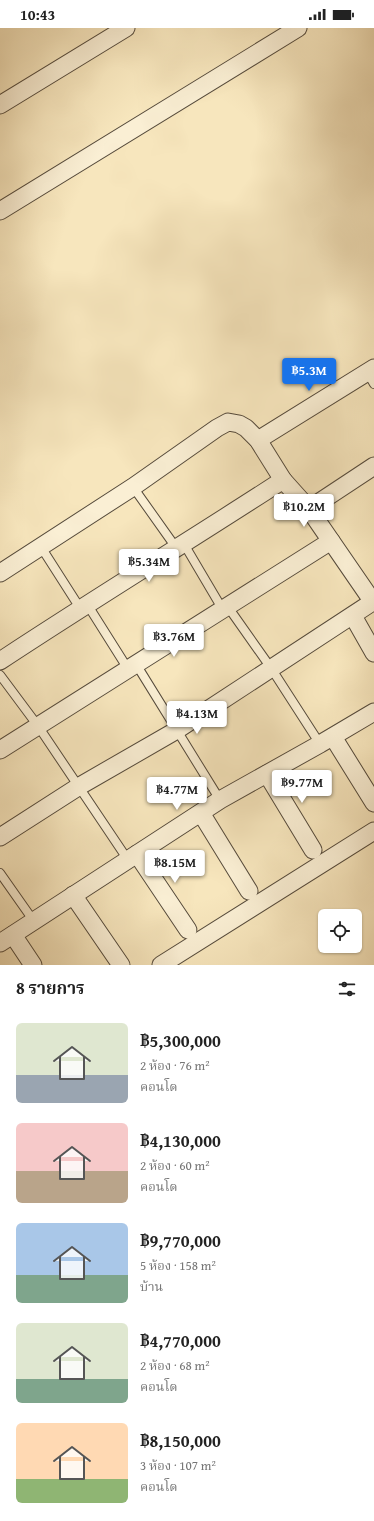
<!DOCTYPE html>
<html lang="th">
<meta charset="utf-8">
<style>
:root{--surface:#fff;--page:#f6f6f6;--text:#222;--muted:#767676;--accent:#1a73e8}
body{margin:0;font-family:"Gentium Book Plus","Noto Serif Thai",serif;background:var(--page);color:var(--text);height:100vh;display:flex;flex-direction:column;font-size:15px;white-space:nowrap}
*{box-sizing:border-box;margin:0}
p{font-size:13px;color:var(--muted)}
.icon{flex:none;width:22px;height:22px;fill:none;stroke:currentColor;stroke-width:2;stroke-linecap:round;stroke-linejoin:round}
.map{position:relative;height:937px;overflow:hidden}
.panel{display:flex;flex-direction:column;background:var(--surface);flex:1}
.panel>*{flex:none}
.controls{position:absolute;left:318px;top:881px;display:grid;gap:8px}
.controls a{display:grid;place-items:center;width:44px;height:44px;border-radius:6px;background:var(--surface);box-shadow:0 1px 3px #0004;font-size:20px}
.price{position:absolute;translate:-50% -34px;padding:0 9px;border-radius:4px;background:#fff;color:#222;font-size:13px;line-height:26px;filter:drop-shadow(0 1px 2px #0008)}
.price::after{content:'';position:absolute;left:50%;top:24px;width:12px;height:9px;margin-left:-6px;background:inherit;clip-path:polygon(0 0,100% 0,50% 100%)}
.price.active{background:var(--accent);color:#fff}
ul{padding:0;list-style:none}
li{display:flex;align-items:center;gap:12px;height:100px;padding:0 16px}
li span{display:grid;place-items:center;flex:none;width:112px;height:80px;border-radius:6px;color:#555}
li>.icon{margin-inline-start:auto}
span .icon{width:48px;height:48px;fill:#fffc;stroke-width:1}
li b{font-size:17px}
h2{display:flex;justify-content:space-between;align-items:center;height:48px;padding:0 16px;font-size:17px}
.status{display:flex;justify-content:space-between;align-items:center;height:28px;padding:0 20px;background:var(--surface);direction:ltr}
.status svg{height:11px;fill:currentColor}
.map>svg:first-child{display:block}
</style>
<div class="status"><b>10:43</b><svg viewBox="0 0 49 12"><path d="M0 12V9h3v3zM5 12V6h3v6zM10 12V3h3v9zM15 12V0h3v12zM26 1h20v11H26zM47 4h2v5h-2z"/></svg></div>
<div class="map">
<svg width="374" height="937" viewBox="0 0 374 937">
<rect width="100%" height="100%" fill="#f7e6bd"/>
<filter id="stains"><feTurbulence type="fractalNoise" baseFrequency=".005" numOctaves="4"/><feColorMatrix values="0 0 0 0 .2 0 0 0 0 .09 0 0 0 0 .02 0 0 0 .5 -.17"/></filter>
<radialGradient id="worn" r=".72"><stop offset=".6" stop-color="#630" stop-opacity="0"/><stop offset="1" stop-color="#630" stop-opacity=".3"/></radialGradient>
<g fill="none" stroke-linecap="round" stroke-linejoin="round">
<defs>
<g id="service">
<path d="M367,344L374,356"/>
<path d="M133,459L177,521"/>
<path d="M184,516L223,582"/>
<path d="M41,519L80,580"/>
<path d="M87,576L128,641"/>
<path d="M228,579L271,640L320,716"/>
<path d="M136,636L220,772"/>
<path d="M0,647L38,698L128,832"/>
<path d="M0,845L33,892"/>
</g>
<g id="minor">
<path d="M0,77L126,0"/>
<path d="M0,183L298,0"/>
<path d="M258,412L374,340"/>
<path d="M309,481L374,438"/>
<path d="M0,545L133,459L217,400L228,394L239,396L246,400L258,412L283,452L309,481L373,574"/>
<path d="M353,588L374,625"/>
<path d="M0,633C94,571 189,513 283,452"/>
<path d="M333,709L374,775"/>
<path d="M0,722L331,513"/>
<path d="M267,746L313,822"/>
<path d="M201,785L249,863"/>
<path d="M0,809L78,759L177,702L374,573"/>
<path d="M137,826L188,902"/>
<path d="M73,867L121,937"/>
<path d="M13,907L33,937"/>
<path d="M0,915L220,772L320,716L374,684"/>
<path d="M161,937L374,803"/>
</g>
</defs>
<use href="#service" stroke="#564b3c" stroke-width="10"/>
<use href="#minor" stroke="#564b3c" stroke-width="19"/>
<use href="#service" stroke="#faefd4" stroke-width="8"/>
<use href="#minor" stroke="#faefd4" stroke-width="17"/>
</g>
<rect width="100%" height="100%" filter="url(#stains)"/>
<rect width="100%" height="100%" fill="url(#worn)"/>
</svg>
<div class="controls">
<a><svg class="icon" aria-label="locate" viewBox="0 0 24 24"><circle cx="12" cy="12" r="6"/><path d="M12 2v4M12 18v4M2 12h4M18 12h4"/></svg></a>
</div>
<b class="price active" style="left:309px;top:364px">฿5.3M</b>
<b class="price" style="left:304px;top:500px">฿10.2M</b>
<b class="price" style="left:149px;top:555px">฿5.34M</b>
<b class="price" style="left:174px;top:630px">฿3.76M</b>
<b class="price" style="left:197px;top:707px">฿4.13M</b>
<b class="price" style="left:302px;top:776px">฿9.77M</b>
<b class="price" style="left:177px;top:783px">฿4.77M</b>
<b class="price" style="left:175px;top:856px">฿8.15M</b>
</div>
<section class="panel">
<h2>8 รายการ<svg class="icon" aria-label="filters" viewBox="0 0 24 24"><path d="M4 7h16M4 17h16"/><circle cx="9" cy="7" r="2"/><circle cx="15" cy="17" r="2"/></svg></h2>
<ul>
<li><span style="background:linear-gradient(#dfe7d0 65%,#9aa5b1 0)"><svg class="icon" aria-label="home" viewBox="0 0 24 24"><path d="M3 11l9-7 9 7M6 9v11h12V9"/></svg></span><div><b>฿5,300,000</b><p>2 ห้อง · 76 m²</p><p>คอนโด</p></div></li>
<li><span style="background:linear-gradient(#f6c9c9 60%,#b9a48a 0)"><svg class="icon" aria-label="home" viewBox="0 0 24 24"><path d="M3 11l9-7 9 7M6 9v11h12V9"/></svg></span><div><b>฿4,130,000</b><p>2 ห้อง · 60 m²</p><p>คอนโด</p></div></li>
<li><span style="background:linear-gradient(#a9c7e8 65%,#7fa58c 0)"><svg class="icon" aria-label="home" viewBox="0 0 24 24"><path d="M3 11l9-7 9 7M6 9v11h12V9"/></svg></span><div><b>฿9,770,000</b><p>5 ห้อง · 158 m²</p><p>บ้าน</p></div></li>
<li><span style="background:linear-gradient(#dfe7d0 70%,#7fa58c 0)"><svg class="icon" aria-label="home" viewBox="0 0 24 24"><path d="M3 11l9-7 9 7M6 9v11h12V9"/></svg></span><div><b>฿4,770,000</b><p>2 ห้อง · 68 m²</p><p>คอนโด</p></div></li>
<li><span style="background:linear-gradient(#ffd9b3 70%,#8fb573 0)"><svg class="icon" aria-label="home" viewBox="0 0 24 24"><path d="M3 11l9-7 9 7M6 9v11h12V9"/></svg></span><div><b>฿8,150,000</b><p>3 ห้อง · 107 m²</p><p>คอนโด</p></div></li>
</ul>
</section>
